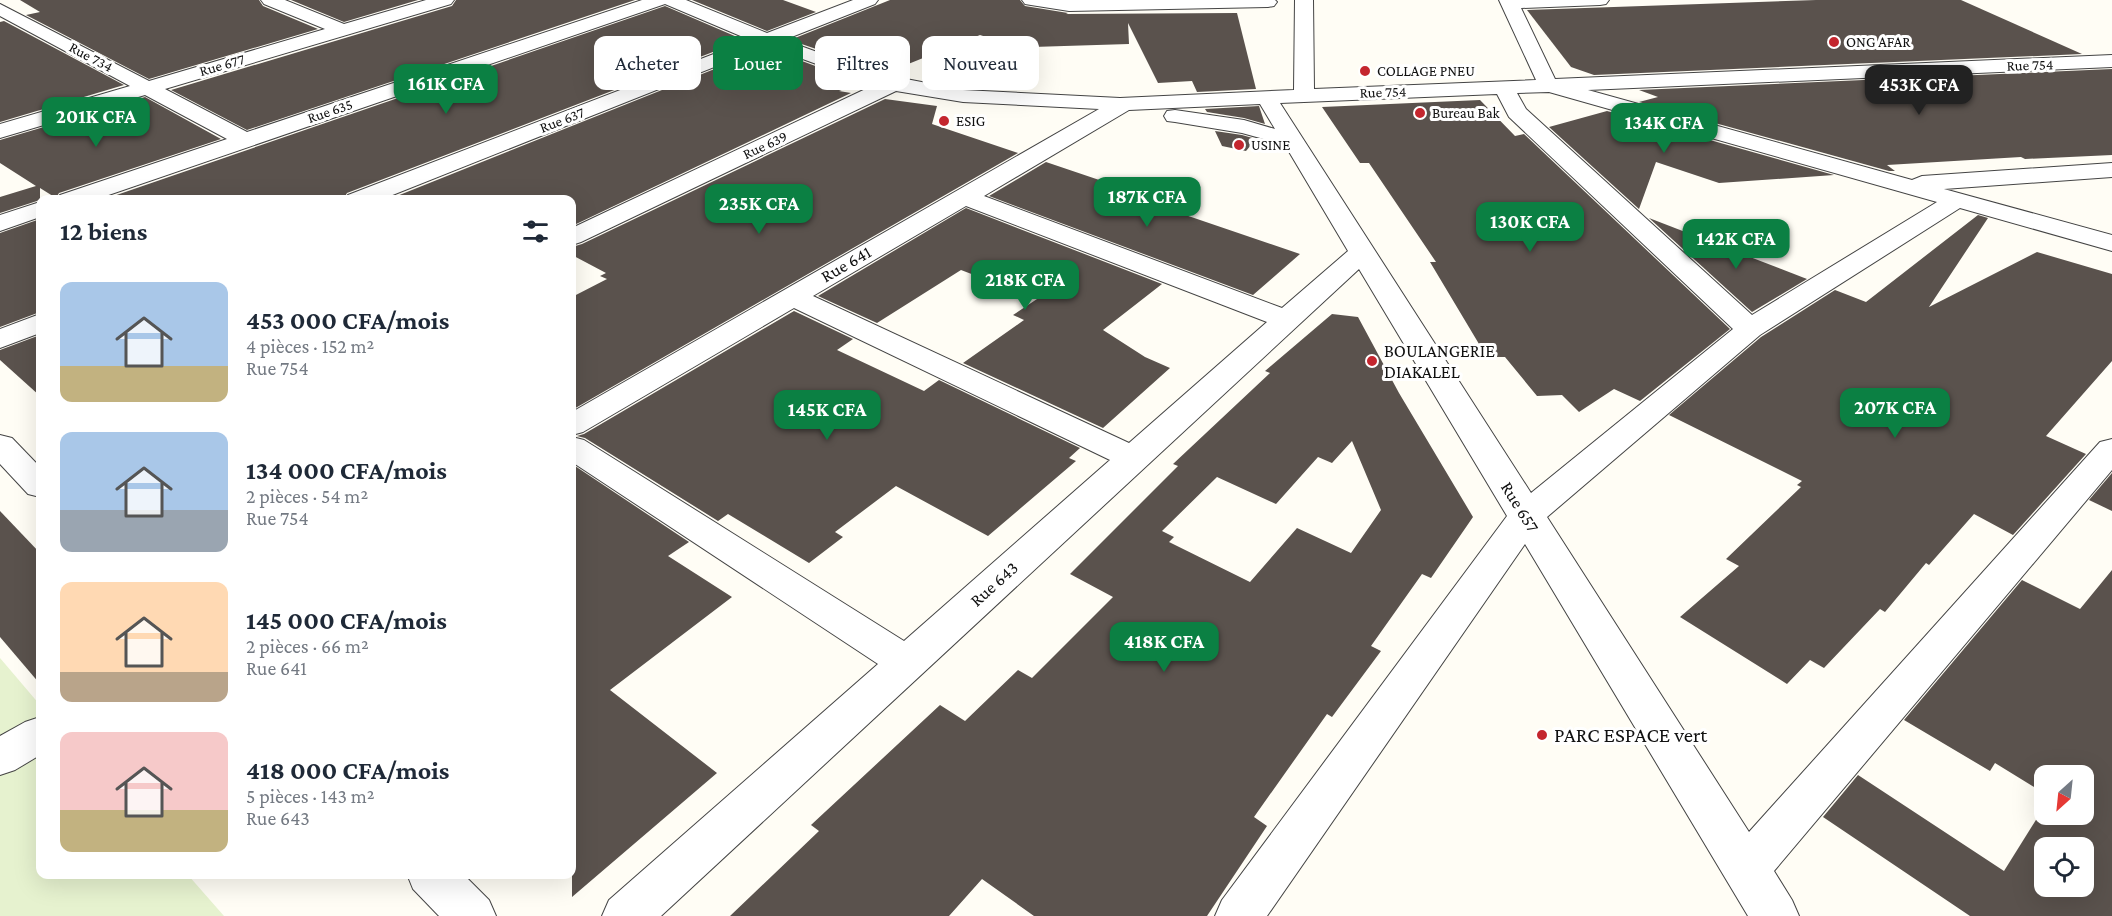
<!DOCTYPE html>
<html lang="fr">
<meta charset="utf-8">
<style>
:root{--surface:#fff;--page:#f6f6f7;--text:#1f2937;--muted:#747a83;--accent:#0b8043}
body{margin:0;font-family:"Crimson Pro",serif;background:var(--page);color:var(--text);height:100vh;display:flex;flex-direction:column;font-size:22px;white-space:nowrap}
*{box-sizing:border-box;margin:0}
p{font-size:20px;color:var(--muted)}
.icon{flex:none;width:33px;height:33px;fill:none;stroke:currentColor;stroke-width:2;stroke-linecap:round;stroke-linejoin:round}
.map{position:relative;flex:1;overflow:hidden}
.drawer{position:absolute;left:36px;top:195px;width:540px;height:684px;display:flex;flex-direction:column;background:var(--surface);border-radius:12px;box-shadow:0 6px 24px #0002}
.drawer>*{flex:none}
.hud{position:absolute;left:594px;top:36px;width:570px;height:54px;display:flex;gap:12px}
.needle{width:39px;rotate:207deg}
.tools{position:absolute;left:2034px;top:765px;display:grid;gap:12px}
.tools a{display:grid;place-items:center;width:60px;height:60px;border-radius:12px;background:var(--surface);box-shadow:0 6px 24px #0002;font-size:30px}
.price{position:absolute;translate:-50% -51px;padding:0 14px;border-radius:12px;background:var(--accent);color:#fff;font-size:20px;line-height:39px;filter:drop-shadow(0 2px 3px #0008)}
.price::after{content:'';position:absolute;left:50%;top:36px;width:18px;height:14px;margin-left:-9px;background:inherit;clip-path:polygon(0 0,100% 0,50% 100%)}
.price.on{background:#222;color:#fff}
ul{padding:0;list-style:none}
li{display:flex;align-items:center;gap:18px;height:150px;padding:0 24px}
li span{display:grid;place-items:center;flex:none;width:168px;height:120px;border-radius:12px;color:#555}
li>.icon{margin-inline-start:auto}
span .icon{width:72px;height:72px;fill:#fffc;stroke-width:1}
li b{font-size:26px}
h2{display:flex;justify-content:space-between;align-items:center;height:72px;padding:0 24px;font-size:26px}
.tag{padding:0 21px;border-radius:12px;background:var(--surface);box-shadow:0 6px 24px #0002;font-size:21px;line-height:54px}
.tag.on{background:var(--accent);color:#fff}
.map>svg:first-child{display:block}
</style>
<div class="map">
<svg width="2112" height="916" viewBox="0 0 2112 916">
<rect width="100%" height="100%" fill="#fffdf5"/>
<path fill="#e6f2cf" d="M0,658L40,705V874L188,875L224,916H0Z"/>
<g fill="#5a524d" fill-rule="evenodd">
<path d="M20,0H259L263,6L318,29L149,79L26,15L40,12Z"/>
<path d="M291,0H418L344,22Z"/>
<path d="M456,0H635L247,130L171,90L452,6Z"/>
<path d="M692,0H783L816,12L767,31Z"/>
<path d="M890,0H1020L1025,6L1068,13L1066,14L1237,13L1256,89L1197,92L1192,81L1158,83L1128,23L1129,44L1032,47L1033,52L980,35L886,73L790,40Z"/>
<path d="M1816,0H1961L2082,54L1594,75L1571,67L1527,10Z"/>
<path d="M665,6L744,40L347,193L343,200H102Z"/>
<path d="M4,21L124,85L0,122V22Z"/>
<path d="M767,48L861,83L839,91L851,93L572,226V200H387Z"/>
<path d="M2112,69V155L2025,159L2021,157L1887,165L1895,171H1889L1639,102L1658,97L1639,90Z"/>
<path d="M145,97L221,139L59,193L56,198L40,188V200L0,213V197L36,186L0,163V140Z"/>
<path d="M885,99L937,106L932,124L1018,153L572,410V297L607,279L600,276L606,273L572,255V247L582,244Z"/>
<path d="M1480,100L1515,136L1524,134L1730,329L1640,401L1614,389L1579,412L1562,395L1537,396L1505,357H1491L1479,344L1430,262H1436L1369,163H1360L1322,107Z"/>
<path d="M1259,106L1265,124L1244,118L1207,112L1205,109Z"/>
<path d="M1607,111L1834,175L1719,183L1656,162L1639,209L1549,127Z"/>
<path d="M1215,131L1242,135L1256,139L1246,151L1222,146Z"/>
<path d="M1046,162L1117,186L1112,190L1300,254L1253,295L989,196Z"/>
<path d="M966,208L1162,284L1103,330L1145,357L1170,368L1103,428L963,363L1024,320L1013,315L1037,299L961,270L877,323L818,296Z"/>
<path d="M1978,215L1988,218L1929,307L2037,252L2112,274V361L2046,436L2086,454L2013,535L1974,514L1929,565L1926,563L1885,612L1880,609L1824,668L1810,660L1787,684L1680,617L1739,566L1726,559L1801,487L1797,485L1802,481L1669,415L1761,337L1835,290L1866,302Z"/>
<path d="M1649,218L1807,279L1752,312Z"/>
<path d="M40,219V312L0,327V233Z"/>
<path d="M794,311L853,339L837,350L924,391L939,380L1080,448L1069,458L1076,461L988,536L896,486L835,532L843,537L809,563L728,514L718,521L585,438L577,436L584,434Z"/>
<path d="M1332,314L1358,317L1399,393L1473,517L1431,578L1422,574L1371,646L1381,651L1332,717L1327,714L1254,817L1267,826L1207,916H1034L982,879L949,916H730L819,831L811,825L940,705L965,721L1018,670L1032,678L1113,597L1070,574L1178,466L1173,464L1270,373L1265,371ZM1352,441L1381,510L1351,553L1297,528L1250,582L1169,542L1174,537L1162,531L1217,477L1276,504L1318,457L1332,463Z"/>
<path d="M40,335V396L0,360V350Z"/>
<path d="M572,464L689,542L668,556L732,597L610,690L717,773L572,897Z"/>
<path d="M2112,473V511L2089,500Z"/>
<path d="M0,511L40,553V684L0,637Z"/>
<path d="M2112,570V916H1970L1823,817L1858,775L2004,871L2044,807V814H2084V776H2044V793L1995,763L1990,771L1904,720L2022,580L2080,609ZM2044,848H2084V886H2044Z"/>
</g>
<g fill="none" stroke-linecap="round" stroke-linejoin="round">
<defs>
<g id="street">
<path d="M261,0H285L344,24L426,0H454L451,4L165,89L247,132L642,0H686L767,33L853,0H878L875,4L784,40L875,73L963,90L1120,98L1294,90L1295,0H1313L1314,89L1536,80L1499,0H1609L1606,4L1600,5L1521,8L1555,79L2112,55V67L1588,90L1912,180L1922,176L2112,163V177L1944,189L2112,235V251L1960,208L1760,335L1547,517L1749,832L2100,442L2112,439V470L1774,871L1792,900L1799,916H1748L1525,544L1267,916H1215L1222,900L1507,516L1359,269L661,916H602L609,900L878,664L572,462V437L584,440L904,641L1110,460L794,308L583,432L572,435V412L1099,109L963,102L896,91L581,242L572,245V228L874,85L767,46L380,200H345L348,195L750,40L665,4L94,200H57L60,195L227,139L145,95L0,138V124L130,86L0,16V4L149,81L325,29L264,4ZM1549,92L1937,202L1752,315L1526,109L1517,93ZM1497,94L1509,117L1733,329L1531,493L1280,103ZM1260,104L1275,129L1244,120L1175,110L1167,111L1164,116L1167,121L1175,122L1242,133L1285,145L1348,251L1282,308L984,196L1129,110ZM966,206L1267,322L1129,443L813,296Z"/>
<path d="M1022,0H1275L1277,2L1274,6L1268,7L1069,11L1031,5L1025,4Z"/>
<path d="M40,202V217L0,231V215Z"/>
<path d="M40,314V333L0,348V329Z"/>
<path d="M0,435L12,438L40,467V497L28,494L0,464Z"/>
<path d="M40,717V755L15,770L0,775V736L25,722Z"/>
<path d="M407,874H463L489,900L496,916H439L413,889Z"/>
</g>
</defs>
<use href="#street" stroke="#444" stroke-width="2"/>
<use href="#street" fill="#fff" fill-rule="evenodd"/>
</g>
<g fill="#c4262e" stroke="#fff" stroke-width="2">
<circle cx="1834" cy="42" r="6"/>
<circle cx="1365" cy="71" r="6"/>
<circle cx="1420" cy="113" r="6"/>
<circle cx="944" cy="121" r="6"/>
<circle cx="1239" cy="145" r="6"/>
<circle cx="1372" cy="361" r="6"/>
<circle cx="1542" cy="735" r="6"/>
</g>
<g text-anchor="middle" stroke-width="6" stroke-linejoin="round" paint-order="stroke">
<g font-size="15" fill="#111" stroke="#fff" text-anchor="start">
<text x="1846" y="47">ONG AFAR</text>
<text x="1377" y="76">COLLAGE PNEU</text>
<text x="1432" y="118">Bureau Bak</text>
<text x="956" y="126">ESIG</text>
<text x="1251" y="150">USINE</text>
</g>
<g font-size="15" fill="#111" stroke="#fff">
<text transform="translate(91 57) rotate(28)" y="5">Rue 734</text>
<text transform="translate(222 65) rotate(-16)" y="5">Rue 677</text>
<text transform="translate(2030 65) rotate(-2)" y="5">Rue 754</text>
<text transform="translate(1383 92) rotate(-2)" y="5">Rue 754</text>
<text transform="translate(330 111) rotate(-19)" y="5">Rue 635</text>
<text transform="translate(562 120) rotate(-21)" y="5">Rue 637</text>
<text transform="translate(765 145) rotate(-25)" y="5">Rue 639</text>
</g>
<g font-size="18" fill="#111" stroke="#fff">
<text transform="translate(846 264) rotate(-30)" y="6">Rue 641</text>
<text transform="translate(1520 507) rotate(58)" y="6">Rue 657</text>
<text transform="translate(994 584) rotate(-42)" y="6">Rue 643</text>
</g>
<g font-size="18" fill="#111" stroke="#fff" text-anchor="start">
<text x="1384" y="357">BOULANGERIE<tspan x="1384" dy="21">DIAKALEL</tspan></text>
</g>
<g font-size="21" fill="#111" stroke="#fff" text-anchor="start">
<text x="1554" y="742">PARC ESPACE vert</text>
</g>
</g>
</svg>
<div class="tools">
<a><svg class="needle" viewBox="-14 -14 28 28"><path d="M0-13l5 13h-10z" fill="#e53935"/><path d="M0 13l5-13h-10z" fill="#747a83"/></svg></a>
<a><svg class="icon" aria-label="locate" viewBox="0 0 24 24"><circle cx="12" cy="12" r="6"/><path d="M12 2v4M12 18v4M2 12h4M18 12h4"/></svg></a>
</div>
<b class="price" style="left:446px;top:115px">161K CFA</b>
<b class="price on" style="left:1919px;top:116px">453K CFA</b>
<b class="price" style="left:96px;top:148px">201K CFA</b>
<b class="price" style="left:1664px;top:154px">134K CFA</b>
<b class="price" style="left:1147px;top:228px">187K CFA</b>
<b class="price" style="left:759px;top:235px">235K CFA</b>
<b class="price" style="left:1530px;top:253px">130K CFA</b>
<b class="price" style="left:1736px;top:270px">142K CFA</b>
<b class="price" style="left:1025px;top:311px">218K CFA</b>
<b class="price" style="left:1895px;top:439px">207K CFA</b>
<b class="price" style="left:827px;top:441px">145K CFA</b>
<b class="price" style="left:1164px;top:673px">418K CFA</b>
<div class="hud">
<a class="tag">Acheter</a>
<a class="tag on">Louer</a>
<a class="tag">Filtres</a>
<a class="tag">Nouveau</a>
</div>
<section class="drawer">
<h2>12 biens<svg class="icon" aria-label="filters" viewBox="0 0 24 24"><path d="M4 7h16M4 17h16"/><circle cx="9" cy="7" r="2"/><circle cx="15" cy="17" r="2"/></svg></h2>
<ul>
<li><span style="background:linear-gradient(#a9c7e8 70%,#c2b280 0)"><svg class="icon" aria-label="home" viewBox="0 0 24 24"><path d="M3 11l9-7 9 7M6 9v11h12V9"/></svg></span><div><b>453 000 CFA/mois</b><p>4 pièces · 152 m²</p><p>Rue 754</p></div></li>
<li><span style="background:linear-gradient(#a9c7e8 65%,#9aa5b1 0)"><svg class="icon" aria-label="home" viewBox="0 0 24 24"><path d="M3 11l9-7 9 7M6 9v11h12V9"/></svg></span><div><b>134 000 CFA/mois</b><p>2 pièces · 54 m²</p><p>Rue 754</p></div></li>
<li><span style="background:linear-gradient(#ffd9b3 75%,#b9a48a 0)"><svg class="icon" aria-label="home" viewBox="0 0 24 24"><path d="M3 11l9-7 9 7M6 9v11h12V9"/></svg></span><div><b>145 000 CFA/mois</b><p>2 pièces · 66 m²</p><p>Rue 641</p></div></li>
<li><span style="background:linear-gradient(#f6c9c9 65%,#c2b280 0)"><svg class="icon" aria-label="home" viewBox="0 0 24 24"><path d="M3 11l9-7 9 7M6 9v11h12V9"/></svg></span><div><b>418 000 CFA/mois</b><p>5 pièces · 143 m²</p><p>Rue 643</p></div></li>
</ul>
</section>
</div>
